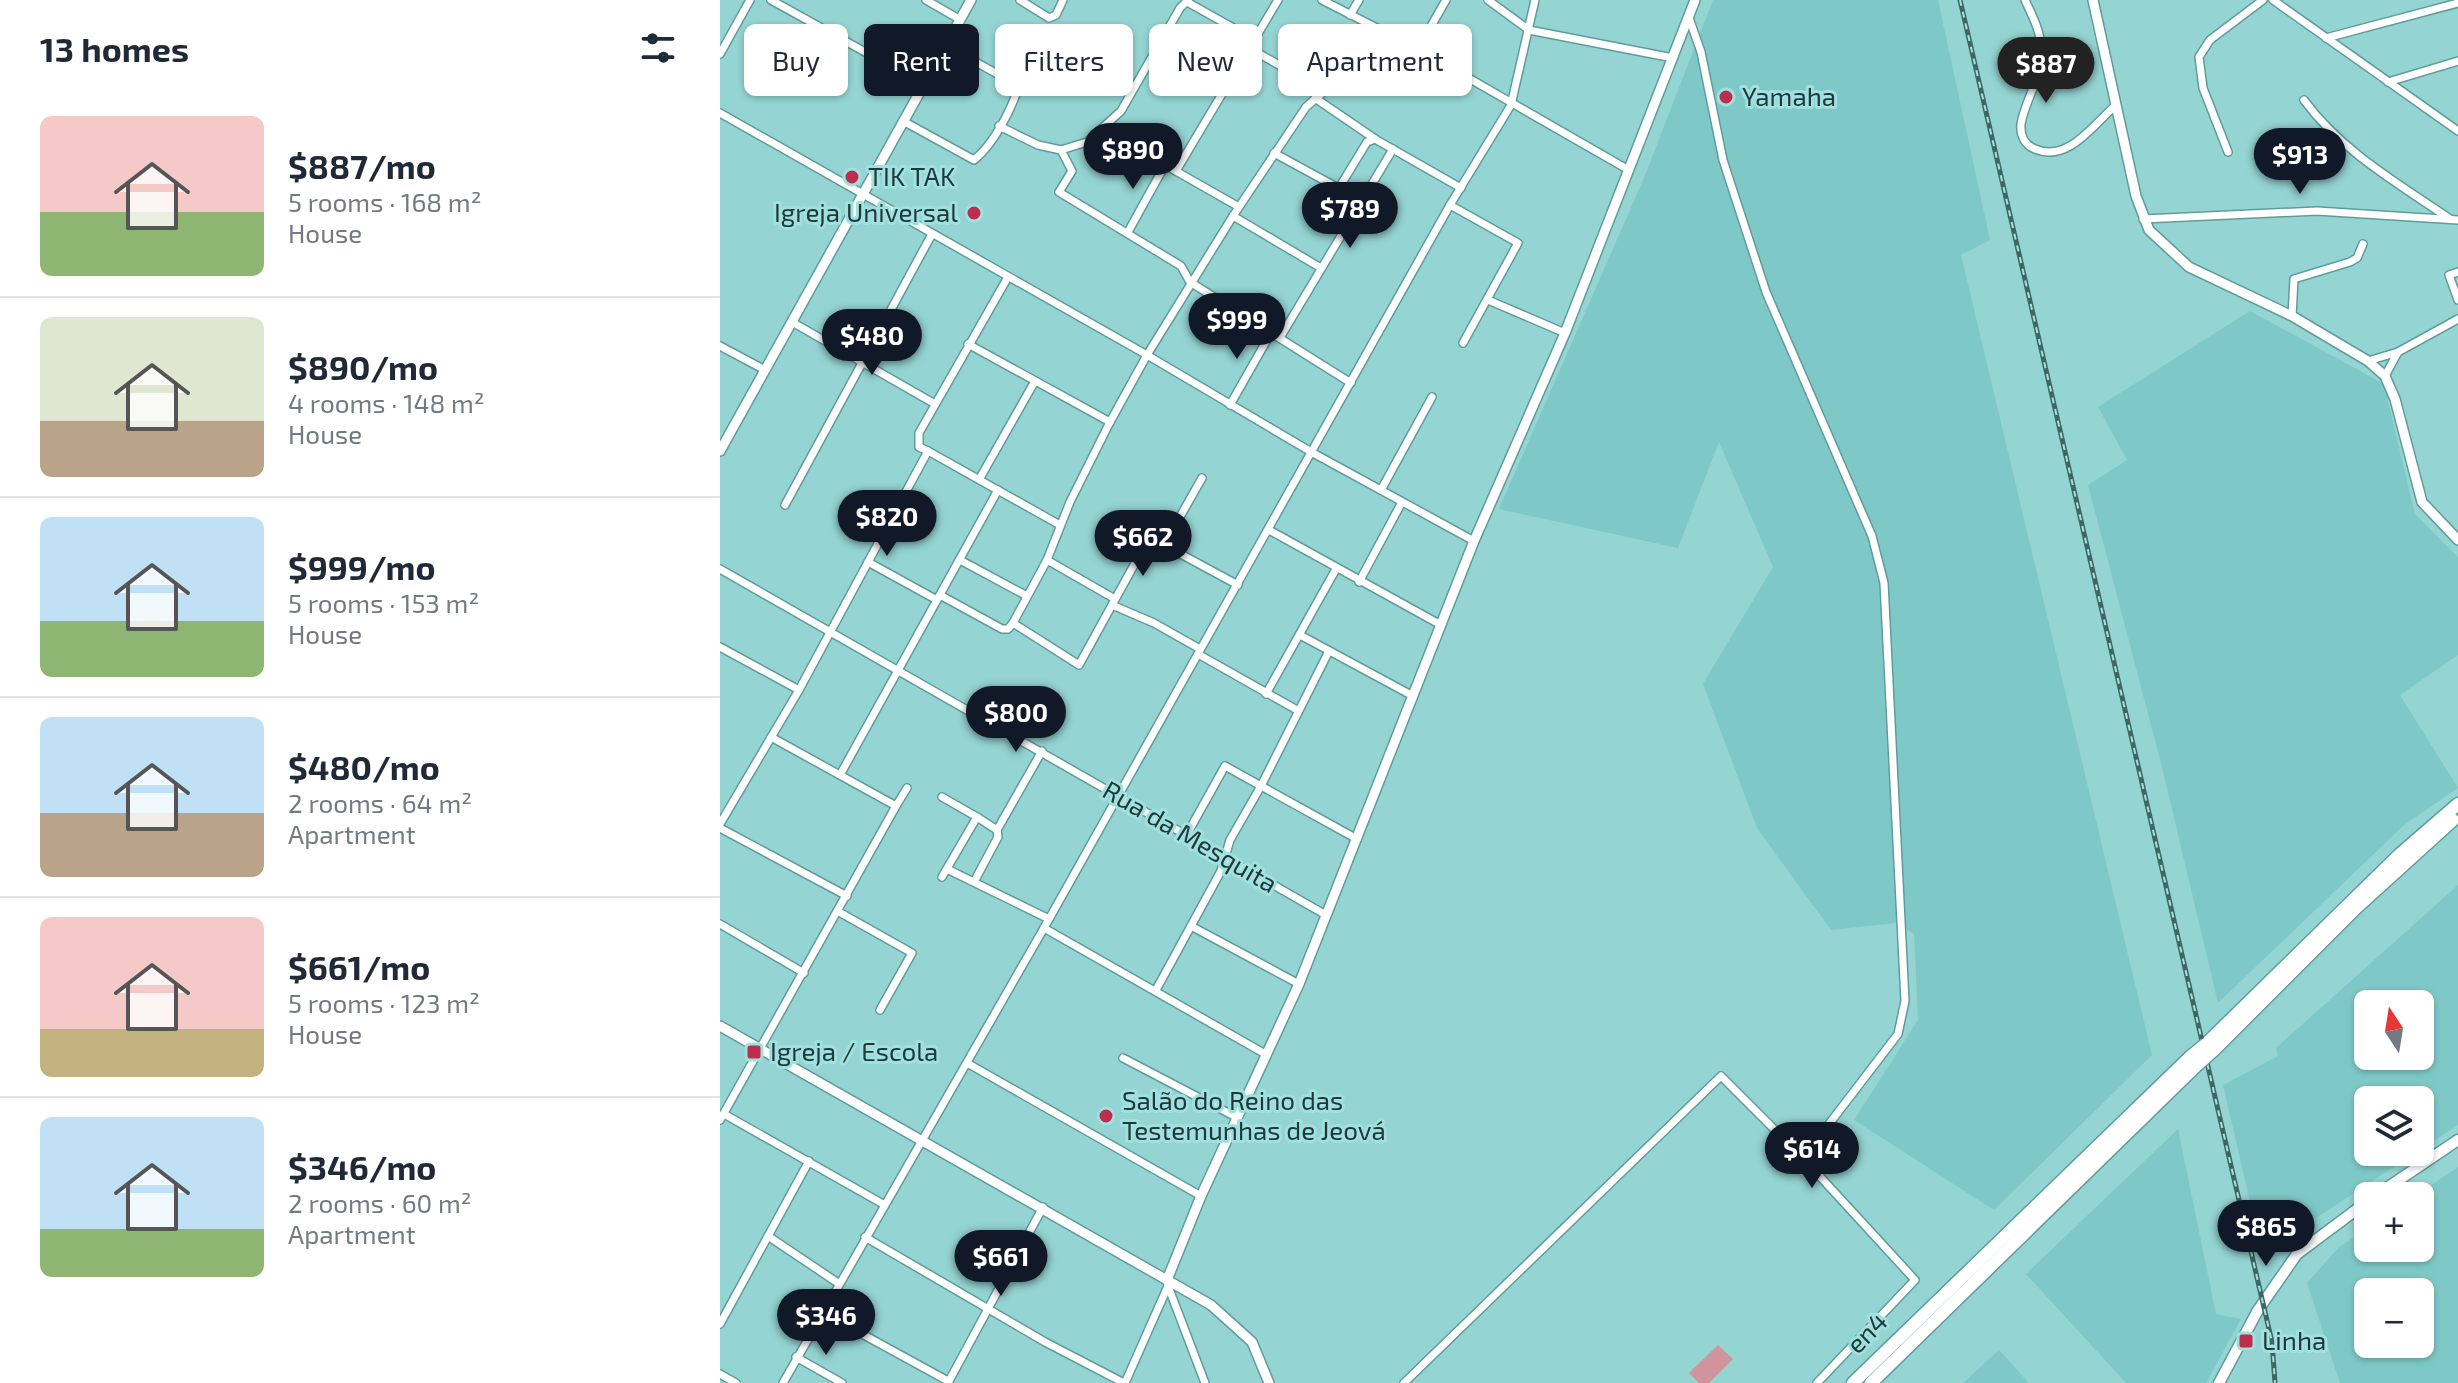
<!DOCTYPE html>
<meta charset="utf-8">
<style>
:root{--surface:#fff;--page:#f2f2f3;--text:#1f2937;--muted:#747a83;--line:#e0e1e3;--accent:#111827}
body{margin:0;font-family:"Exo 2",sans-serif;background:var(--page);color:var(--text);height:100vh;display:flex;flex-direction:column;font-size:30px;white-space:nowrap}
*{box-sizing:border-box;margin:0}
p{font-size:26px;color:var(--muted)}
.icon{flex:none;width:44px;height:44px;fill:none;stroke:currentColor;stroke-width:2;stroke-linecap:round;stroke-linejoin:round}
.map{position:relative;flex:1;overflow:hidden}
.details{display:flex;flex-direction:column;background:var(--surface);width:720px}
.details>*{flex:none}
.hud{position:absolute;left:24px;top:24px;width:760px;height:72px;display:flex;gap:16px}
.needle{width:52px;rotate:348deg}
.tools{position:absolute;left:1634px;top:990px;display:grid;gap:16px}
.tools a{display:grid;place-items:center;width:80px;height:80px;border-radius:12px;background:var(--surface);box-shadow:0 2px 6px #0004;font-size:40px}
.price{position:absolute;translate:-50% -68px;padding:0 18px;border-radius:28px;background:var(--accent);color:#fff;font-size:26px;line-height:52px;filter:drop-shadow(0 2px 4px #0008)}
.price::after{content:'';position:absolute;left:50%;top:48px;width:24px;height:18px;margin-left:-12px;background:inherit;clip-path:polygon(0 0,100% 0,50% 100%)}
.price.on{background:#222;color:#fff}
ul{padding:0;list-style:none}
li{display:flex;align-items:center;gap:24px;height:200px;padding:0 40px}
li+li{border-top:2px solid var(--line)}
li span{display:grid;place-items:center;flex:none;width:224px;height:160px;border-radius:12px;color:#555}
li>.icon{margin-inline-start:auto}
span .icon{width:96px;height:96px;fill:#fffc;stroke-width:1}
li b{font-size:34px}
h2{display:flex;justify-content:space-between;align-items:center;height:96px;padding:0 40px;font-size:34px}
.tag{padding:0 28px;border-radius:12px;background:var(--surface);box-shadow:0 2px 6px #0004;font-size:28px;line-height:72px}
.tag.on{background:var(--accent);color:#fff}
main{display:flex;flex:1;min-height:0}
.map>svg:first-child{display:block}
</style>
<main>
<section class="details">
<h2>13 homes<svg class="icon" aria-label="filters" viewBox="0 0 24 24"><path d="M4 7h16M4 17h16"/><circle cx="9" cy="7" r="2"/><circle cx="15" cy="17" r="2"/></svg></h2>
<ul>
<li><span style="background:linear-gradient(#f6c9c9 60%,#8fb573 0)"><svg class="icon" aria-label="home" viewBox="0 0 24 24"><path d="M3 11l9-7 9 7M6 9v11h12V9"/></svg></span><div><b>$887/mo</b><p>5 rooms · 168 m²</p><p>House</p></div></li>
<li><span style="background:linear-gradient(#dfe7d0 65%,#b9a48a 0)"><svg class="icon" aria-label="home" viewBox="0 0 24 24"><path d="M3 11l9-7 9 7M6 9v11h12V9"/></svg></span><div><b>$890/mo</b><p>4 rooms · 148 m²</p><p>House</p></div></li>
<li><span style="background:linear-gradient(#bfe0f5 65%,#8fb573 0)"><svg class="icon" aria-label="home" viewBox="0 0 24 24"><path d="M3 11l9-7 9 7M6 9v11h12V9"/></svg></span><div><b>$999/mo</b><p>5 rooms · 153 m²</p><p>House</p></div></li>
<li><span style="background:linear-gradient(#bfe0f5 60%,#b9a48a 0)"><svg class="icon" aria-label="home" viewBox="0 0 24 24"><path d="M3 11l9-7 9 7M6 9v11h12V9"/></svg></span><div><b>$480/mo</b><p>2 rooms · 64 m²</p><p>Apartment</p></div></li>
<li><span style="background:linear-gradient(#f6c9c9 70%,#c2b280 0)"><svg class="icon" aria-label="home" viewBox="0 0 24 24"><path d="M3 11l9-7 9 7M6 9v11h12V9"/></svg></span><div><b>$661/mo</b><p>5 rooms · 123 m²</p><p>House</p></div></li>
<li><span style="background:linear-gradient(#bfe0f5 70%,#8fb573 0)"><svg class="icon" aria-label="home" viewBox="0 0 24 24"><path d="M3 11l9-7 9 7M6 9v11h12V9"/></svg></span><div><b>$346/mo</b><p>2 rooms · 60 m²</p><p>Apartment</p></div></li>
</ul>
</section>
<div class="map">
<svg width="1738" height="1383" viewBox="0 0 1738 1383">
<rect width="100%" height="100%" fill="#94d4d2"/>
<g fill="#7ec9c7" fill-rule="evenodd">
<path d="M993,0H1218L1270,240L1241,255L1432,1055L1274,1210L1134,1120L1198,1020L1194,934L1176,923L1111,930L1037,828L983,684L1053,567L999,442L958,548L779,509L924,178Z"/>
<path d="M1530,311L1664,384L1695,514L1738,557V655L1680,695L1738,788L1684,825L1498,1003L1442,767L1368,485L1407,460L1378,407Z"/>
<path d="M1738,885V1125L1700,1150V1100H1648V1152H1696L1542,1254L1503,1085L1558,1056L1556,1048ZM1648,1004H1700V1056H1648Z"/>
<path d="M1458,1129L1496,1314L1521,1319L1486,1383H1406L1306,1274Z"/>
<path d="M1738,1167V1383H1620L1587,1283L1619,1247L1648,1228V1248H1700V1196H1695ZM1700,1292V1344H1648V1292Z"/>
<path d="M1279,1350L1309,1383H1243Z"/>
</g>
<path fill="#d0959a" d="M998,1345L1013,1359L989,1383H979L969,1373Z"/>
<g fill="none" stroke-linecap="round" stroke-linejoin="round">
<defs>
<g id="minor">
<path d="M51,0L203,84"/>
<path d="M206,0L239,19"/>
<path d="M300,0L329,18L336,15L343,0"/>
<path d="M468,0L460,8L401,111L367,142L341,150L352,171L339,192L461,266L470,282L631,383"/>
<path d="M602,0L698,49L907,169"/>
<path d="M768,0L809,30L953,58"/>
<path d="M1305,0C1313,17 1322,34 1321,53C1321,80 1305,100 1301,124C1300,136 1305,145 1315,149C1348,163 1373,125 1396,105"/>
<path d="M1553,0L1738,131"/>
<path d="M467,2L535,40"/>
<path d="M630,15L639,0"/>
<path d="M969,18L981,52L1003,160L1046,292L1152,536L1164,583L1185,1001L1178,1034L1083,1158"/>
<path d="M1606,38L1738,3"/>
<path d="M529,48L605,91"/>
<path d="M698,49L726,0"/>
<path d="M437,50L506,90"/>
<path d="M0,54L30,0"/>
<path d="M1668,82L1738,61"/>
<path d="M595,98L655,139L741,188"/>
<path d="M1584,100C1621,151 1679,184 1730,219"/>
<path d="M0,113L427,355L593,453L754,541"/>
<path d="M183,121L254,160C274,144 291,110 299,86L225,45"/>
<path d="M279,126L318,145L341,150"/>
<path d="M382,129L519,207"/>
<path d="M1508,152L1483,88L1479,57L1490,40L1543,0"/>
<path d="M554,153L642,201"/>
<path d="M456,171L558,0"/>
<path d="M619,188L647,142L655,139"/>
<path d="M730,205L798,243L743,343"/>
<path d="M513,216L601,268"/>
<path d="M1423,219L1597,211L1738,220"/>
<path d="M408,232L445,165"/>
<path d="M1738,272L1729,275L1738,300"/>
<path d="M768,300L845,333"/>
<path d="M1572,316L1574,279L1630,262L1637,258L1643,244"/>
<path d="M72,322L215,404"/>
<path d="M561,336L673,149"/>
<path d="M248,344L390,422"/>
<path d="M0,346L45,370"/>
<path d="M1648,361L1678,352"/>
<path d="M1665,376L1678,352L1738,319"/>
<path d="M510,405L552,331"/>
<path d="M208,451L340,525"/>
<path d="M260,478L315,381"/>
<path d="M661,490L712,397"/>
<path d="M65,505L212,234"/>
<path d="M549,530L721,625"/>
<path d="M444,545L482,478"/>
<path d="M240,560L307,596"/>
<path d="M327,560L395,599"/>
<path d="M148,562L217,600"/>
<path d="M0,569L606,915"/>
<path d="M639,582L682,502"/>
<path d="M220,595L282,629H288L293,623L327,560L350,502L390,422L427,355L513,216L586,107L609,87L646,23"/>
<path d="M392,605L434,623L480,649"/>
<path d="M293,623L359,665L425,545H444L518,585"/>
<path d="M580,635L693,696"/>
<path d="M0,647L79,690"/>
<path d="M478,654L577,710"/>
<path d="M546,694L616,569"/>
<path d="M120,775L278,490"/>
<path d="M222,797L257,817"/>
<path d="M176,806L187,788"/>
<path d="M0,824L79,690L208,451L199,447V433L288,277"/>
<path d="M0,828L127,896"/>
<path d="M466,836L505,766L637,839"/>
<path d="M227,869L329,919"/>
<path d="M222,877L257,817L277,830"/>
<path d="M255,880L278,837L277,830L322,751"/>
<path d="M119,912L192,953L160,1010"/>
<path d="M0,924L84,973"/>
<path d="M471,926L579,984"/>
<path d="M324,928L547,1055"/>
<path d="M436,990L501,871L510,840L541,786L609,651"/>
<path d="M403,1058L516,1117"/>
<path d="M247,1063L481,1196"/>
<path d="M4,1114L163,1204"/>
<path d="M0,1120L176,806L51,737"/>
<path d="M48,1236L118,1283"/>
<path d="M145,1237L325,1342L404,1383"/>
<path d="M448,1286L485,1383"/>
<path d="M102,1312L228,1381"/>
<path d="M0,1324L89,1161"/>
<path d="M76,1357L122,1383"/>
<path d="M0,1374L16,1383"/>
<path d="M63,1383L324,928L730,205L791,105L815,0"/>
<path d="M228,1383L323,1207"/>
<path d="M405,1383L448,1286L447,1280"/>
<path d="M684,1383L1001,1076L1083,1158L1195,1280L1097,1383"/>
</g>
<g id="tertiary">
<path d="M1373,0L1416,196L1429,230L1469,267L1572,316L1648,361L1665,376L1675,399L1702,502L1738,540"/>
<path d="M0,451L251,0"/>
<path d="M0,1026L491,1305L532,1342L549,1383"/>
<path d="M447,1280L481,1196L579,984L754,541L845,333L975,0"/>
</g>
<g id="secondary">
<path d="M1655,1196L1738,1140"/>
<path d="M1499,1383L1538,1310L1577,1254L1648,1201"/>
</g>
<g id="trunk">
<path d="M1486,1044L1679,855L1738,804"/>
<path d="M1494,1050L1636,908L1733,820"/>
<path d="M1133,1383L1470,1057"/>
<path d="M1151,1383L1476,1066"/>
</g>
</defs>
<use href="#minor" stroke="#5f9d9c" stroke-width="10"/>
<use href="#tertiary" stroke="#5f9d9c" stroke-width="12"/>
<use href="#secondary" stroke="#5f9d9c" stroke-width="13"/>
<use href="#trunk" stroke="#5f9d9c" stroke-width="15"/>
<use href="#minor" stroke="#fff" stroke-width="7"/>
<use href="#tertiary" stroke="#fff" stroke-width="9"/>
<use href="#secondary" stroke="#fff" stroke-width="10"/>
<use href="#trunk" stroke="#fff" stroke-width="12"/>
<defs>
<path id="rail" d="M1240,0L1552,1342L1555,1383"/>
</defs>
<use href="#rail" stroke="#406565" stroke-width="5"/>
<use href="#rail" stroke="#a0e1df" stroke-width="2" stroke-dasharray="6" stroke-linecap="butt"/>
<defs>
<g id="trunk-bridge">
<path d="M1470,1057L1486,1044"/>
<path d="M1476,1066L1494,1050"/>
</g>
</defs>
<use href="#trunk-bridge" stroke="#5f9d9c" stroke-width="15" stroke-linecap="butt"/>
<use href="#trunk-bridge" stroke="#fff" stroke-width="12"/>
</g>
<g fill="#bd2d4d" stroke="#a0e1df" stroke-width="3">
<circle cx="1006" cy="97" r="8"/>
<circle cx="132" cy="177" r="8"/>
<circle cx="254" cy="213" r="8"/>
<rect x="26" y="1044" width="16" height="16" rx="4"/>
<circle cx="386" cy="1116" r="8"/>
<rect x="1518" y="1333" width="16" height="16" rx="4"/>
</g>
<g text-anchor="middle" stroke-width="6" stroke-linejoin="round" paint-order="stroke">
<g font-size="26" fill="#1f3939" stroke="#a0e1df" text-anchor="start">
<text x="1022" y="106">Yamaha</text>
<text x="148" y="186">TIK TAK</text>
<text x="238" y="222" text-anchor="end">Igreja Universal</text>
<text x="50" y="1061">Igreja / Escola</text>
<text x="402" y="1110">Salão do Reino das<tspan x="402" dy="30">Testemunhas de Jeová</tspan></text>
<text x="1542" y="1350">Linha</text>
</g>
<g font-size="26" fill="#1f3939" stroke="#a0e1df">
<text transform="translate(470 837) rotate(30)" y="9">Rua da Mesquita</text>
<text transform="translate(1147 1333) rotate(-45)" y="9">en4</text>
</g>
</g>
</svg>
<div class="tools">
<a><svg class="needle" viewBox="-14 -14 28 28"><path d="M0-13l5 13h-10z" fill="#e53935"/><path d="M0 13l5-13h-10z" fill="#747a83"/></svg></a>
<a><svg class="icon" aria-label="layers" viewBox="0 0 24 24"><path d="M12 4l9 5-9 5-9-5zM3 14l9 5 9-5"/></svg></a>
<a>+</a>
<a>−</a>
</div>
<b class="price on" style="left:1326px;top:105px">$887</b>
<b class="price" style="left:413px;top:191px">$890</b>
<b class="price" style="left:1580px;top:196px">$913</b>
<b class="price" style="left:630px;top:250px">$789</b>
<b class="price" style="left:517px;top:361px">$999</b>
<b class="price" style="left:152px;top:377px">$480</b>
<b class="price" style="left:167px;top:558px">$820</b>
<b class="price" style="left:423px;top:578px">$662</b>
<b class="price" style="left:296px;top:754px">$800</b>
<b class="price" style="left:1092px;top:1190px">$614</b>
<b class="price" style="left:1546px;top:1268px">$865</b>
<b class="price" style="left:281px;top:1298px">$661</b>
<b class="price" style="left:106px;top:1357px">$346</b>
<div class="hud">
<a class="tag">Buy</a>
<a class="tag on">Rent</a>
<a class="tag">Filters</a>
<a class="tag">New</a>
<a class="tag">Apartment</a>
</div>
</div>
</main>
